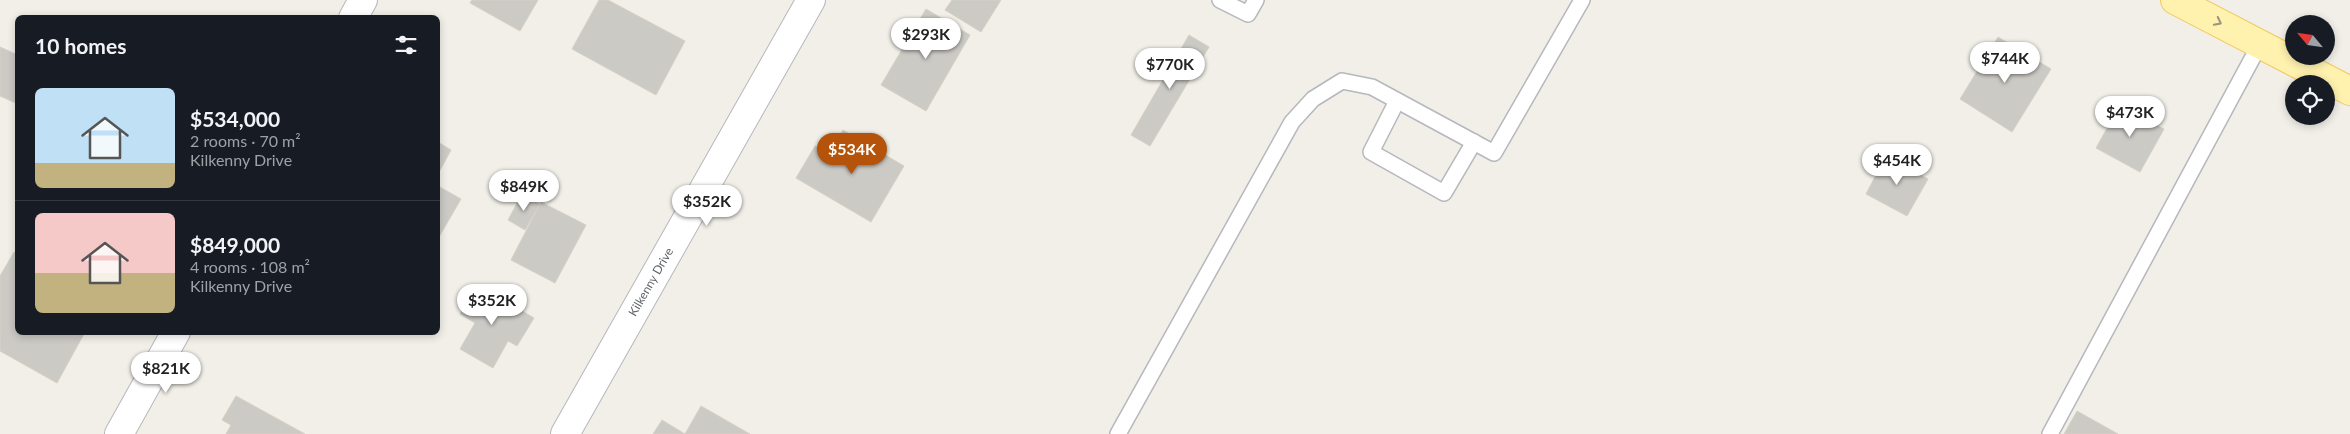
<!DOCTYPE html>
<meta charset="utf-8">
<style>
:root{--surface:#171b24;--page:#20242c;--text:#f1f3f6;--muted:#9ea1a6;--line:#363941;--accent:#b45309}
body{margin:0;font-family:Lato,sans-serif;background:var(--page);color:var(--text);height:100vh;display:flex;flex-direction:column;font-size:19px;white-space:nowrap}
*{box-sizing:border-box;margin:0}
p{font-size:16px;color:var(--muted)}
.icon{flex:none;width:28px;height:28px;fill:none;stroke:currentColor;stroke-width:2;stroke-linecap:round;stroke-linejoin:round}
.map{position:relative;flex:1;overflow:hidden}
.panel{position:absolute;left:15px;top:15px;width:425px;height:320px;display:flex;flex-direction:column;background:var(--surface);border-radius:8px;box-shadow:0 2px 8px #0003}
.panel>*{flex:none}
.needle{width:32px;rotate:299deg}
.buttons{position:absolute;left:2285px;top:15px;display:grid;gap:10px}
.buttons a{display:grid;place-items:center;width:50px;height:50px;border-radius:50%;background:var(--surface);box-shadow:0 2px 8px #0003;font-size:25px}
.price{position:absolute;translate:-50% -42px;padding:0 11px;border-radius:18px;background:#fff;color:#222;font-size:16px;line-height:32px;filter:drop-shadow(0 1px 2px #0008)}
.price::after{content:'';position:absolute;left:50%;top:30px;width:15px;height:11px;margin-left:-8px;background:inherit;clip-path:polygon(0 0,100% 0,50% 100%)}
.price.current{background:var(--accent);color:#fff}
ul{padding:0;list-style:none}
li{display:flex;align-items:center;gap:15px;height:125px;padding:0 20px}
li+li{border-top:1px solid var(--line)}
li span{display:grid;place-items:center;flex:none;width:140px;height:100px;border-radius:8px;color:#555}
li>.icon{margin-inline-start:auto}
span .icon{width:60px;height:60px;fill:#fffc;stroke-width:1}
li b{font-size:21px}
h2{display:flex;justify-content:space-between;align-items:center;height:60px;padding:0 20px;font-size:21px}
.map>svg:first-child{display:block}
</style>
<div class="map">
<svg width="2350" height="434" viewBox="0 0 2350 434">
<rect width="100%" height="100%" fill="#f1efe8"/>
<g fill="#cccac5" stroke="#d6d1c6">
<path d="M472,0H538L520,31L470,3Z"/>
<path d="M599,0H608L685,41L656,95L572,49Z"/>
<path d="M952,0H1001L981,32L945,10Z"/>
<path d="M926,9L970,35L926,111L881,85Z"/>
<path d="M1189,35L1209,47L1150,146L1131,135Z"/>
<path d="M1998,37L2051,69L2012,132L1960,99Z"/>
<path d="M0,47L18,55V104L0,96Z"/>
<path d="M2120,105L2164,129L2140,172L2096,148Z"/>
<path d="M843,130L904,166L871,222L796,178L815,146L829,154Z"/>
<path d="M438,142L451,150L438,174Z"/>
<path d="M1886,156L1928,179L1907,216L1866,194Z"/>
<path d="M438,186L461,199L439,237L438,236Z"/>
<path d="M522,194L540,204L525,230L508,220Z"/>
<path d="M541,202L586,225L555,283L511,260Z"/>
<path d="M14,252L18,255V332H85L57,383L0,351V276Z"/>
<path d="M477,284L534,318L517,346L508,341L493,368L460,349L475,323L460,314Z"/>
<path d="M236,396L305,434H226L231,425L222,420Z"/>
<path d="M701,406L750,434H653L662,420L685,434Z"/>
<path d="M2077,411L2118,434H2064Z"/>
</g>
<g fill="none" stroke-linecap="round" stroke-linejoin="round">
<defs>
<g id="service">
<path d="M1220,0L1248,14L1256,0"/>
<path d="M1397,101L1371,152L1444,193L1474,142"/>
<path d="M1118,434L1292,122L1313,99L1342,81L1372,87L1494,153L1582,0"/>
<path d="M2050,434L2260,44"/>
</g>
<g id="minor">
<path d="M353,18L363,0"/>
<path d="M119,434L176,332"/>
<path d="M565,434L811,0"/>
</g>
<path id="primary" d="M2175,0L2350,91"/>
</defs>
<use href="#service" stroke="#b5b8bc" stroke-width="18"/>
<use href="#minor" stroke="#b5b8bc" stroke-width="30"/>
<use href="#primary" stroke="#f2c960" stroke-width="30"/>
<use href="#service" stroke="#fff" stroke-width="15"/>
<use href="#minor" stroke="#fff" stroke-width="28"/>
<use href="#primary" stroke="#fff2af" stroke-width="28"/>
</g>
<defs><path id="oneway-chevron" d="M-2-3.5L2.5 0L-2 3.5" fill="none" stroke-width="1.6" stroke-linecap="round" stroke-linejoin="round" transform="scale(1.25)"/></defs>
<use stroke="#979581" href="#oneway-chevron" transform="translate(2218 22) rotate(27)"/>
<g text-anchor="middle" stroke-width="4" stroke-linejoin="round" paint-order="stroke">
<g font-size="12" fill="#5f6368" stroke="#fff">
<text transform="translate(651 282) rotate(-60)" y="4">Kilkenny Drive</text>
</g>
</g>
</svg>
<div class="buttons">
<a><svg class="needle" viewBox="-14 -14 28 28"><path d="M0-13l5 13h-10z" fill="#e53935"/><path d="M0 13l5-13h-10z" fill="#9ea1a6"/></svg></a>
<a><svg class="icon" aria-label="locate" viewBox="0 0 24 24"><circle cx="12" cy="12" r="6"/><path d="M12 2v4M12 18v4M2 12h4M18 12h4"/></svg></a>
</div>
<b class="price" style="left:926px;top:60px">$293K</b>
<b class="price" style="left:2005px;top:84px">$744K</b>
<b class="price" style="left:1170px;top:90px">$770K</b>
<b class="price" style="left:2130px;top:138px">$473K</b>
<b class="price current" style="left:852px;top:175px">$534K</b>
<b class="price" style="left:1897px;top:186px">$454K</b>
<b class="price" style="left:524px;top:212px">$849K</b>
<b class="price" style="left:707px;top:227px">$352K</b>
<b class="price" style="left:492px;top:326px">$352K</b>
<b class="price" style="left:166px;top:394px">$821K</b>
<section class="panel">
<h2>10 homes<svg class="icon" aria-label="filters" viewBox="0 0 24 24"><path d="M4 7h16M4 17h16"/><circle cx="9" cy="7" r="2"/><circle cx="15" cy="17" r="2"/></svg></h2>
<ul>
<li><span style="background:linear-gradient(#bfe0f5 75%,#c2b280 0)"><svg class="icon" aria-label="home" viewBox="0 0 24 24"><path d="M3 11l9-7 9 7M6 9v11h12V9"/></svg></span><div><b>$534,000</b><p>2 rooms · 70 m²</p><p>Kilkenny Drive</p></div></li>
<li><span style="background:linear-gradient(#f6c9c9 60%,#c2b280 0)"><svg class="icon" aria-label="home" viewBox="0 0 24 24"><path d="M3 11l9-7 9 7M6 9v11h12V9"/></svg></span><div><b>$849,000</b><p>4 rooms · 108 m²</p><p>Kilkenny Drive</p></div></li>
</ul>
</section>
</div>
